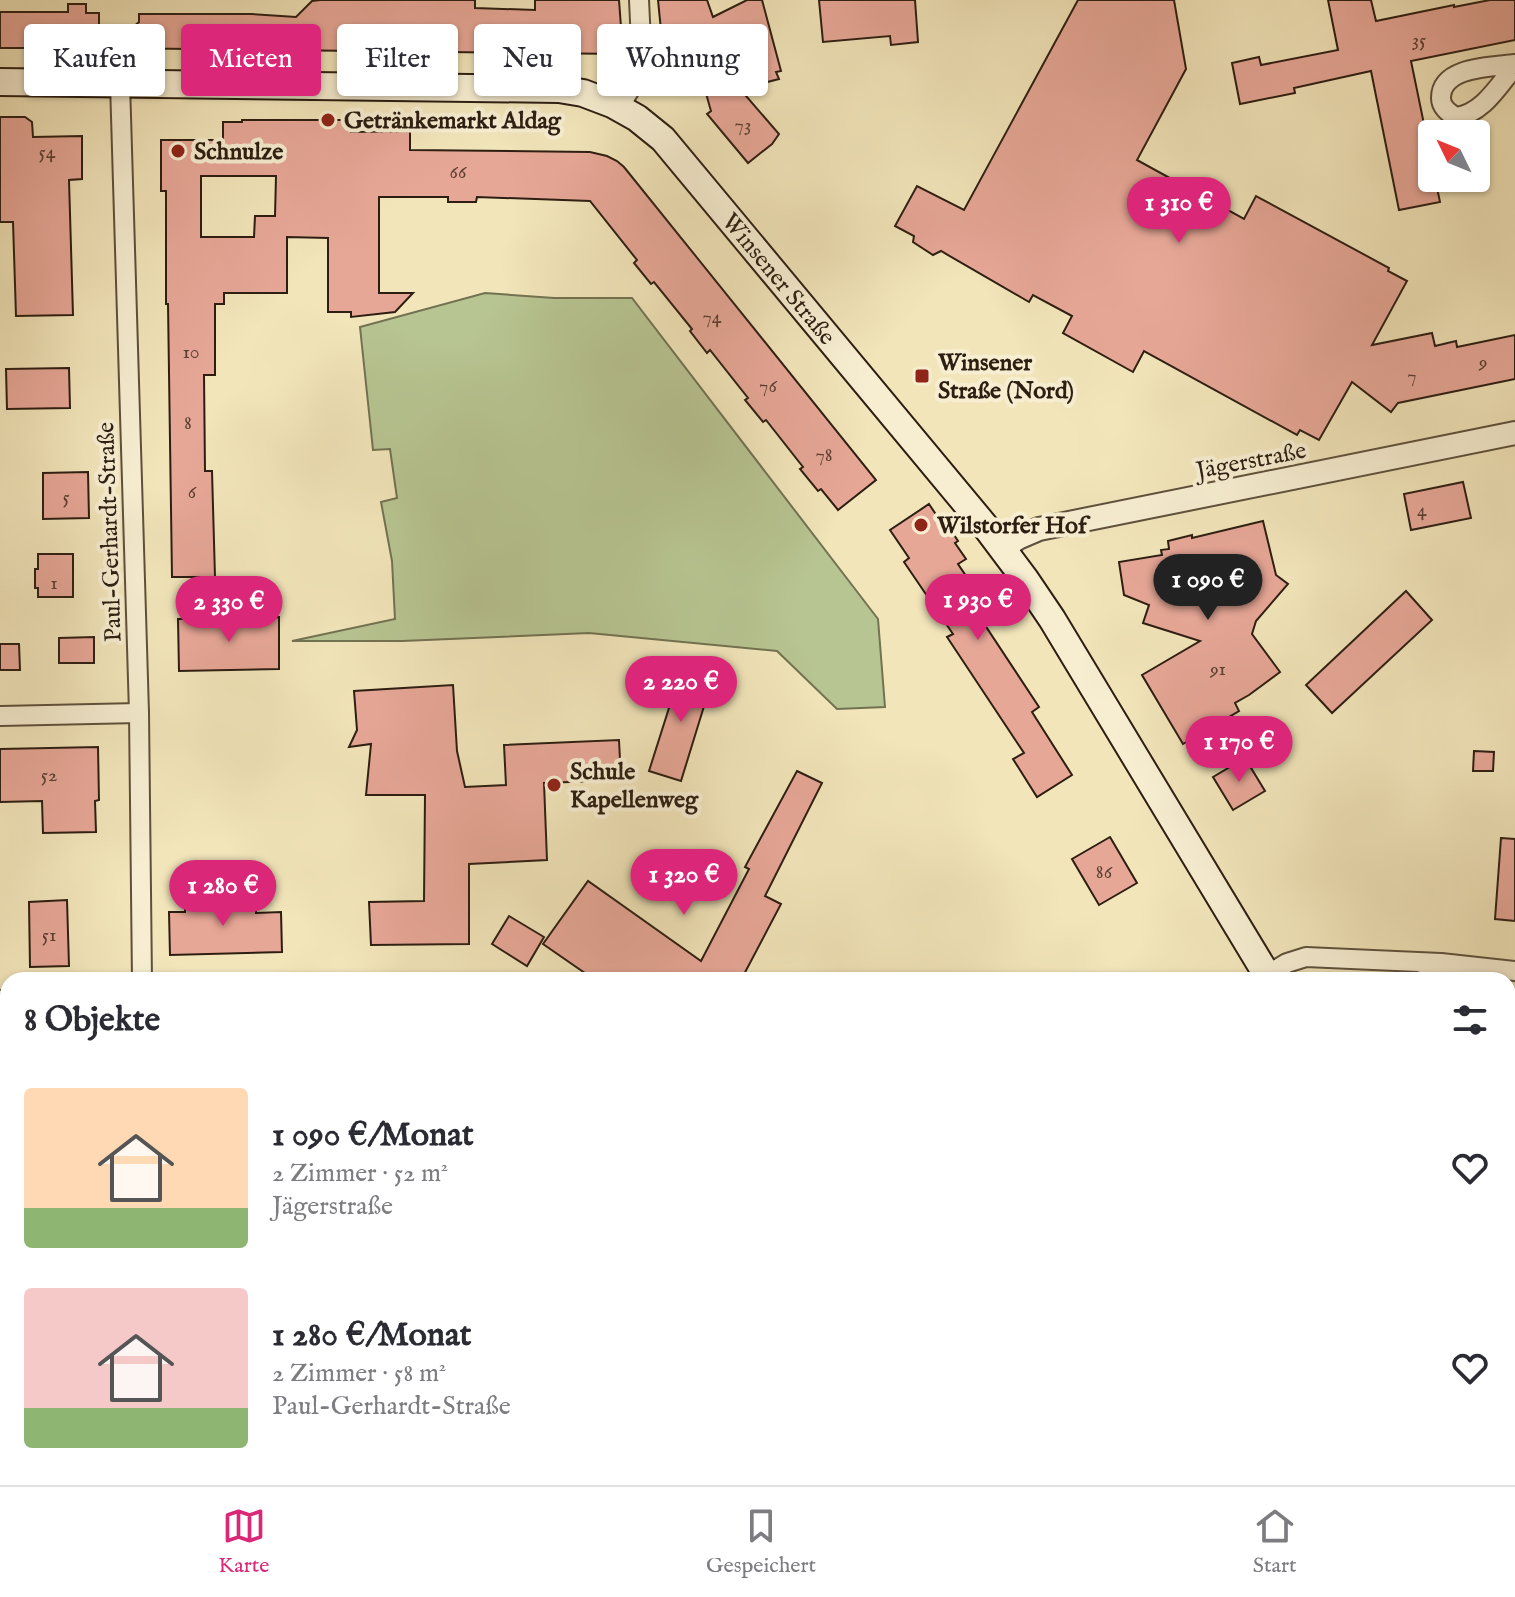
<!DOCTYPE html>
<html lang="de">
<meta charset="utf-8">
<style>
:root{--surface:#fff;--page:#f7f7f7;--text:#2b2b33;--muted:#7c7c81;--line:#e1e1e2;--accent:#db2777}
body{margin:0;font-family:"IM FELL English",serif;background:var(--page);color:var(--text);height:100vh;display:flex;flex-direction:column;font-size:30px;white-space:nowrap}
*{box-sizing:border-box;margin:0}
p{font-size:26px;color:var(--muted)}
.icon{flex:none;width:44px;height:44px;fill:none;stroke:currentColor;stroke-width:2;stroke-linecap:round;stroke-linejoin:round}
.map{position:relative;flex:1;overflow:hidden}
.panel{position:absolute;left:0px;top:972px;width:1516px;height:514px;display:flex;flex-direction:column;background:var(--surface);border-radius:24px 24px 0 0;box-shadow:0 2px 6px #0004}
.panel>*{flex:none}
.guide{position:absolute;left:24px;top:24px;width:800px;height:72px;display:flex;gap:16px}
.needle{width:52px;rotate:313deg}
.buttons{position:absolute;left:1418px;top:120px;display:grid;gap:16px}
.buttons a{display:grid;place-items:center;width:72px;height:72px;border-radius:8px;background:var(--surface);box-shadow:0 2px 6px #0004;font-size:40px}
.price{position:absolute;translate:-50% -68px;padding:0 18px;border-radius:28px;background:var(--accent);color:#fff;font-size:26px;line-height:52px;filter:drop-shadow(0 2px 4px #0008)}
.price::after{content:'';position:absolute;left:50%;top:48px;width:24px;height:18px;margin-left:-12px;background:inherit;clip-path:polygon(0 0,100% 0,50% 100%)}
.price.selected{background:#222;color:#fff}
ul{padding:0;list-style:none}
li{display:flex;align-items:center;gap:24px;height:200px;padding:0 24px}
li span{display:grid;place-items:center;flex:none;width:224px;height:160px;border-radius:8px;color:#555}
li>.icon{margin-inline-start:auto}
span .icon{width:96px;height:96px;fill:#fffc;stroke-width:1}
li b{font-size:34px}
h2{display:flex;justify-content:space-between;align-items:center;height:96px;padding:0 24px;font-size:34px}
.pill{padding:0 28px;border-radius:8px;background:var(--surface);box-shadow:0 2px 6px #0004;font-size:28px;line-height:72px}
.pill.selected{background:var(--accent);color:#fff}
.menu{display:flex;justify-content:space-around;align-items:center;height:112px;border-top:2px solid var(--line);background:var(--surface);font-size:22px;color:var(--muted)}
.menu a{display:grid;justify-items:center;gap:4px}
.menu .selected{color:var(--accent)}
.map>svg:first-child{display:block}
</style>
<div class="map">
<svg width="1515" height="1485" viewBox="0 0 1515 1485">
<rect width="100%" height="100%" fill="#f2e5ba"/>
<filter id="stains"><feTurbulence type="fractalNoise" baseFrequency=".0025" numOctaves="4"/><feColorMatrix values="0 0 0 0 .2 0 0 0 0 .09 0 0 0 0 .02 0 0 0 .5 -.17"/></filter>
<radialGradient id="worn" r=".72"><stop offset=".6" stop-color="#630" stop-opacity="0"/><stop offset="1" stop-color="#630" stop-opacity=".3"/></radialGradient>
<path fill="#b7c592" stroke="#727252" stroke-width="2" d="M485,293L554,298H632L878,619L885,707L837,709L777,651L589,633L402,641H292L395,619L392,561L381,502L397,498L390,449L373,450L360,327Z"/>
<g fill="#e7a797" stroke="#2d1e12" stroke-width="2" fill-rule="evenodd">
<path d="M320,0H475V8L535,10V0H619L623,54L108,48L139,22V14H251L296,17L312,1Z"/>
<path d="M658,0H707L713,17L747,0H762L781,71L776,72L779,79L740,89L779,134L772,144L748,163L707,114L711,111L692,44L664,60Z"/>
<path d="M819,0H915L918,42L891,45L890,36L823,42Z"/>
<path d="M1078,0H1174L1186,69L1137,160L1244,219L1256,196L1389,268L1388,271L1407,281L1372,345L1432,333L1435,346L1456,341L1457,347L1515,335V379L1398,403L1391,412L1352,382L1319,440L1300,430L1297,435L1144,351L1133,372L1063,333L1072,316L1033,295L1029,302L941,251L933,255L913,242L914,236L895,226L917,186L964,210Z"/>
<path d="M1328,0H1371L1376,21L1454,5V7L1490,0H1515V40L1411,61L1432,163V178H1435L1440,202L1399,210L1371,71L1294,88L1295,93L1240,104L1232,63L1259,57L1261,65L1338,50Z"/>
<path d="M68,4H86V13H99V48H0V12H68Z"/>
<path d="M0,117H25L32,122L33,137L82,136V179L69,180L73,315L16,316L13,222H0Z"/>
<path d="M242,120H351V132L410,131V150L590,152L607,156L617,161L624,167L876,480L838,510L821,489L818,491L800,469L803,467L766,420L763,422L745,400L748,398L710,350L707,353L690,331L692,329L654,282L651,284L634,263L637,260L590,201L477,197L476,202H448V197H379V293H413L395,312L351,317V312H328V238L287,237V293H224V304H215V375H204L205,471H212L215,577H172L168,304H166V191H161V140H223V122H242ZM201,176H276L275,216H255L254,237H201Z"/>
<path d="M69,368L70,408L7,409L6,369Z"/>
<path d="M88,472L89,518L43,519V473Z"/>
<path d="M1463,482L1471,518L1411,530L1404,494Z"/>
<path d="M929,504L937,516L940,514L958,541L955,543L966,559L958,564L989,610L979,616L1039,707L1032,712L1072,775L1037,797L1013,759L1024,753L947,637L953,634L904,562L909,558L890,530Z"/>
<path d="M1263,521L1276,575L1288,584L1256,621L1252,634L1280,672L1249,695L1235,703L1239,711L1183,744L1142,675L1200,641L1143,623L1149,605L1124,595L1119,562L1162,555L1161,550L1169,549L1168,541L1192,535V538Z"/>
<path d="M38,554H73V597H38V588H35V569H38Z"/>
<path d="M1406,591L1432,620L1332,713L1306,685Z"/>
<path d="M279,617V669L179,671L178,619Z"/>
<path d="M94,637V663H59V638Z"/>
<path d="M0,644H19L20,670H0Z"/>
<path d="M682,667L713,677L681,781L649,771Z"/>
<path d="M453,685L457,751L465,787L506,785L504,745L619,740L621,780L544,783L547,860L469,864V944L371,945L369,902L424,901L425,795H366L371,744L349,747L357,730L354,691Z"/>
<path d="M98,747L99,800L95,801L96,832L43,833L42,801L0,802V749Z"/>
<path d="M1474,751L1494,752L1493,771H1473Z"/>
<path d="M1245,758L1265,791L1233,810L1213,777Z"/>
<path d="M797,771L822,783L765,896L781,904L741,980H595L543,944L588,881L701,961L749,869L745,867Z"/>
<path d="M1110,837L1137,883L1099,905L1072,859Z"/>
<path d="M1501,838L1515,839V921L1495,919Z"/>
<path d="M185,891H205V902L256,901V913L281,912L282,952L170,955L169,912H185Z"/>
<path d="M67,900L69,966L30,967L29,902Z"/>
<path d="M509,916L544,937L527,966L492,944Z"/>
</g>
<g fill="none" stroke-linecap="round" stroke-linejoin="round">
<defs>
<g id="minor">
<path d="M1515,64C1493,67 1441,66 1441,98C1441,107 1448,112 1455,117C1482,115 1499,85 1515,66"/>
<path d="M120,83L139,713L142,980"/>
<path d="M619,108L635,81L642,63L639,0"/>
<path d="M0,716L139,713"/>
<path d="M1267,975L1287,963L1306,957L1441,963L1515,971"/>
<path d="M1421,980L1467,971"/>
<path d="M0,1000H8"/>
<path d="M0,1334L8,1327"/>
<path d="M588,1478L603,1485"/>
<path d="M1225,1478L1228,1485"/>
<path d="M340,1485L342,1478"/>
</g>
<path id="tertiary" d="M1002,549L1018,538L1039,529L1515,433"/>
<g id="secondary">
<path id="s1" d="M0,82L559,89L583,93L612,104L637,118L663,139L989,531L1025,579L1052,619L1270,980"/>
<path d="M1508,1383L1515,1394"/>
</g>
</defs>
<use href="#minor" stroke="#5e503c" stroke-width="22"/>
<use href="#tertiary" stroke="#5e503c" stroke-width="26"/>
<use href="#secondary" stroke="#2d1e12" stroke-width="30"/>
<use href="#minor" stroke="#f7eed2" stroke-width="18"/>
<use href="#tertiary" stroke="#f7eed2" stroke-width="22"/>
<use href="#secondary" stroke="#f7eed2" stroke-width="26"/>
</g>
<g fill="#8f2418" stroke="#f7eed2" stroke-width="3">
<circle cx="328" cy="120" r="8"/>
<circle cx="178" cy="151" r="8"/>
<rect x="914" y="368" width="16" height="16" rx="4"/>
<circle cx="921" cy="525" r="8"/>
<circle cx="554" cy="785" r="8"/>
</g>
<g text-anchor="middle" stroke-width="8" stroke-linejoin="round" paint-order="stroke">
<g font-size="20" fill="#5c4033">
<text x="1419" y="46">35</text>
<text x="743" y="131">73</text>
<text x="47" y="158">54</text>
<text x="458" y="178">66</text>
<text x="712" y="323">74</text>
<text x="191" y="358">10</text>
<text x="1483" y="368">9</text>
<text x="1412" y="382">7</text>
<text x="768" y="392">76</text>
<text x="188" y="429">8</text>
<text x="824" y="461">78</text>
<text x="192" y="498">6</text>
<text x="66" y="503">5</text>
<text x="1422" y="516">4</text>
<text x="54" y="589">1</text>
<text x="1218" y="675">91</text>
<text x="49" y="781">52</text>
<text x="1104" y="878">86</text>
<text x="49" y="941">51</text>
</g>
<g font-size="24" font-weight="bold" fill="#2d1e12" stroke="#f7eed2" text-anchor="start">
<text x="344" y="128">Getränkemarkt Aldag</text>
<text x="194" y="159">Schnulze</text>
<text x="938" y="370">Winsener<tspan x="938" dy="28">Straße (Nord)</tspan></text>
<text x="937" y="533">Wilstorfer Hof</text>
<text x="570" y="779">Schule<tspan x="570" dy="28">Kapellenweg</tspan></text>
</g>
<g font-size="24" fill="#2d1e12" stroke="#f7eed2">
<text dy="8" stroke="none"><textPath href="#s1" startOffset="858">Winsener Straße</textPath></text>
<text transform="translate(1251 460) rotate(-11)" y="8">Jägerstraße</text>
<text transform="translate(109 532) rotate(-92)" y="8">Paul-Gerhardt-Straße</text>
</g>
</g>
<rect width="100%" height="100%" filter="url(#stains)"/>
<rect width="100%" height="100%" fill="url(#worn)"/>
</svg>
<div class="buttons">
<a><svg class="needle" viewBox="-14 -14 28 28"><path d="M0-13l5 13h-10z" fill="#e53935"/><path d="M0 13l5-13h-10z" fill="#7c7c81"/></svg></a>
</div>
<b class="price" style="left:1179px;top:245px">1 310 €</b>
<b class="price selected" style="left:1208px;top:622px">1 090 €</b>
<b class="price" style="left:978px;top:642px">1 930 €</b>
<b class="price" style="left:229px;top:644px">2 330 €</b>
<b class="price" style="left:681px;top:724px">2 220 €</b>
<b class="price" style="left:1239px;top:784px">1 170 €</b>
<b class="price" style="left:684px;top:917px">1 320 €</b>
<b class="price" style="left:223px;top:928px">1 280 €</b>
<div class="guide">
<a class="pill">Kaufen</a>
<a class="pill selected">Mieten</a>
<a class="pill">Filter</a>
<a class="pill">Neu</a>
<a class="pill">Wohnung</a>
</div>
<section class="panel">
<h2>8 Objekte<svg class="icon" aria-label="filters" viewBox="0 0 24 24"><path d="M4 7h16M4 17h16"/><circle cx="9" cy="7" r="2"/><circle cx="15" cy="17" r="2"/></svg></h2>
<ul>
<li><span style="background:linear-gradient(#ffd9b3 75%,#8fb573 0)"><svg class="icon" aria-label="home" viewBox="0 0 24 24"><path d="M3 11l9-7 9 7M6 9v11h12V9"/></svg></span><div><b>1 090 €/Monat</b><p>2 Zimmer · 52 m²</p><p>Jägerstraße</p></div><svg class="icon" aria-label="heart" viewBox="0 0 24 24"><path d="M12 20l-8-8c-3-5 5-10 8-4 3-6 11-1 8 4z"/></svg></li>
<li><span style="background:linear-gradient(#f6c9c9 75%,#8fb573 0)"><svg class="icon" aria-label="home" viewBox="0 0 24 24"><path d="M3 11l9-7 9 7M6 9v11h12V9"/></svg></span><div><b>1 280 €/Monat</b><p>2 Zimmer · 58 m²</p><p>Paul-Gerhardt-Straße</p></div><svg class="icon" aria-label="heart" viewBox="0 0 24 24"><path d="M12 20l-8-8c-3-5 5-10 8-4 3-6 11-1 8 4z"/></svg></li>
</ul>
</section>
</div>
<nav class="menu">
<a class="selected"><svg class="icon" aria-label="map" viewBox="0 0 24 24"><path d="M3 6l6-2 6 2 6-2v14l-6 2-6-2-6 2zM9 4v14M15 6v14"/></svg>Karte</a>
<a><svg class="icon" aria-label="saved" viewBox="0 0 24 24"><path d="M7 4h10v16l-5-4-5 4z"/></svg>Gespeichert</a>
<a><svg class="icon" aria-label="home" viewBox="0 0 24 24"><path d="M3 11l9-7 9 7M6 9v11h12V9"/></svg>Start</a>
</nav>
